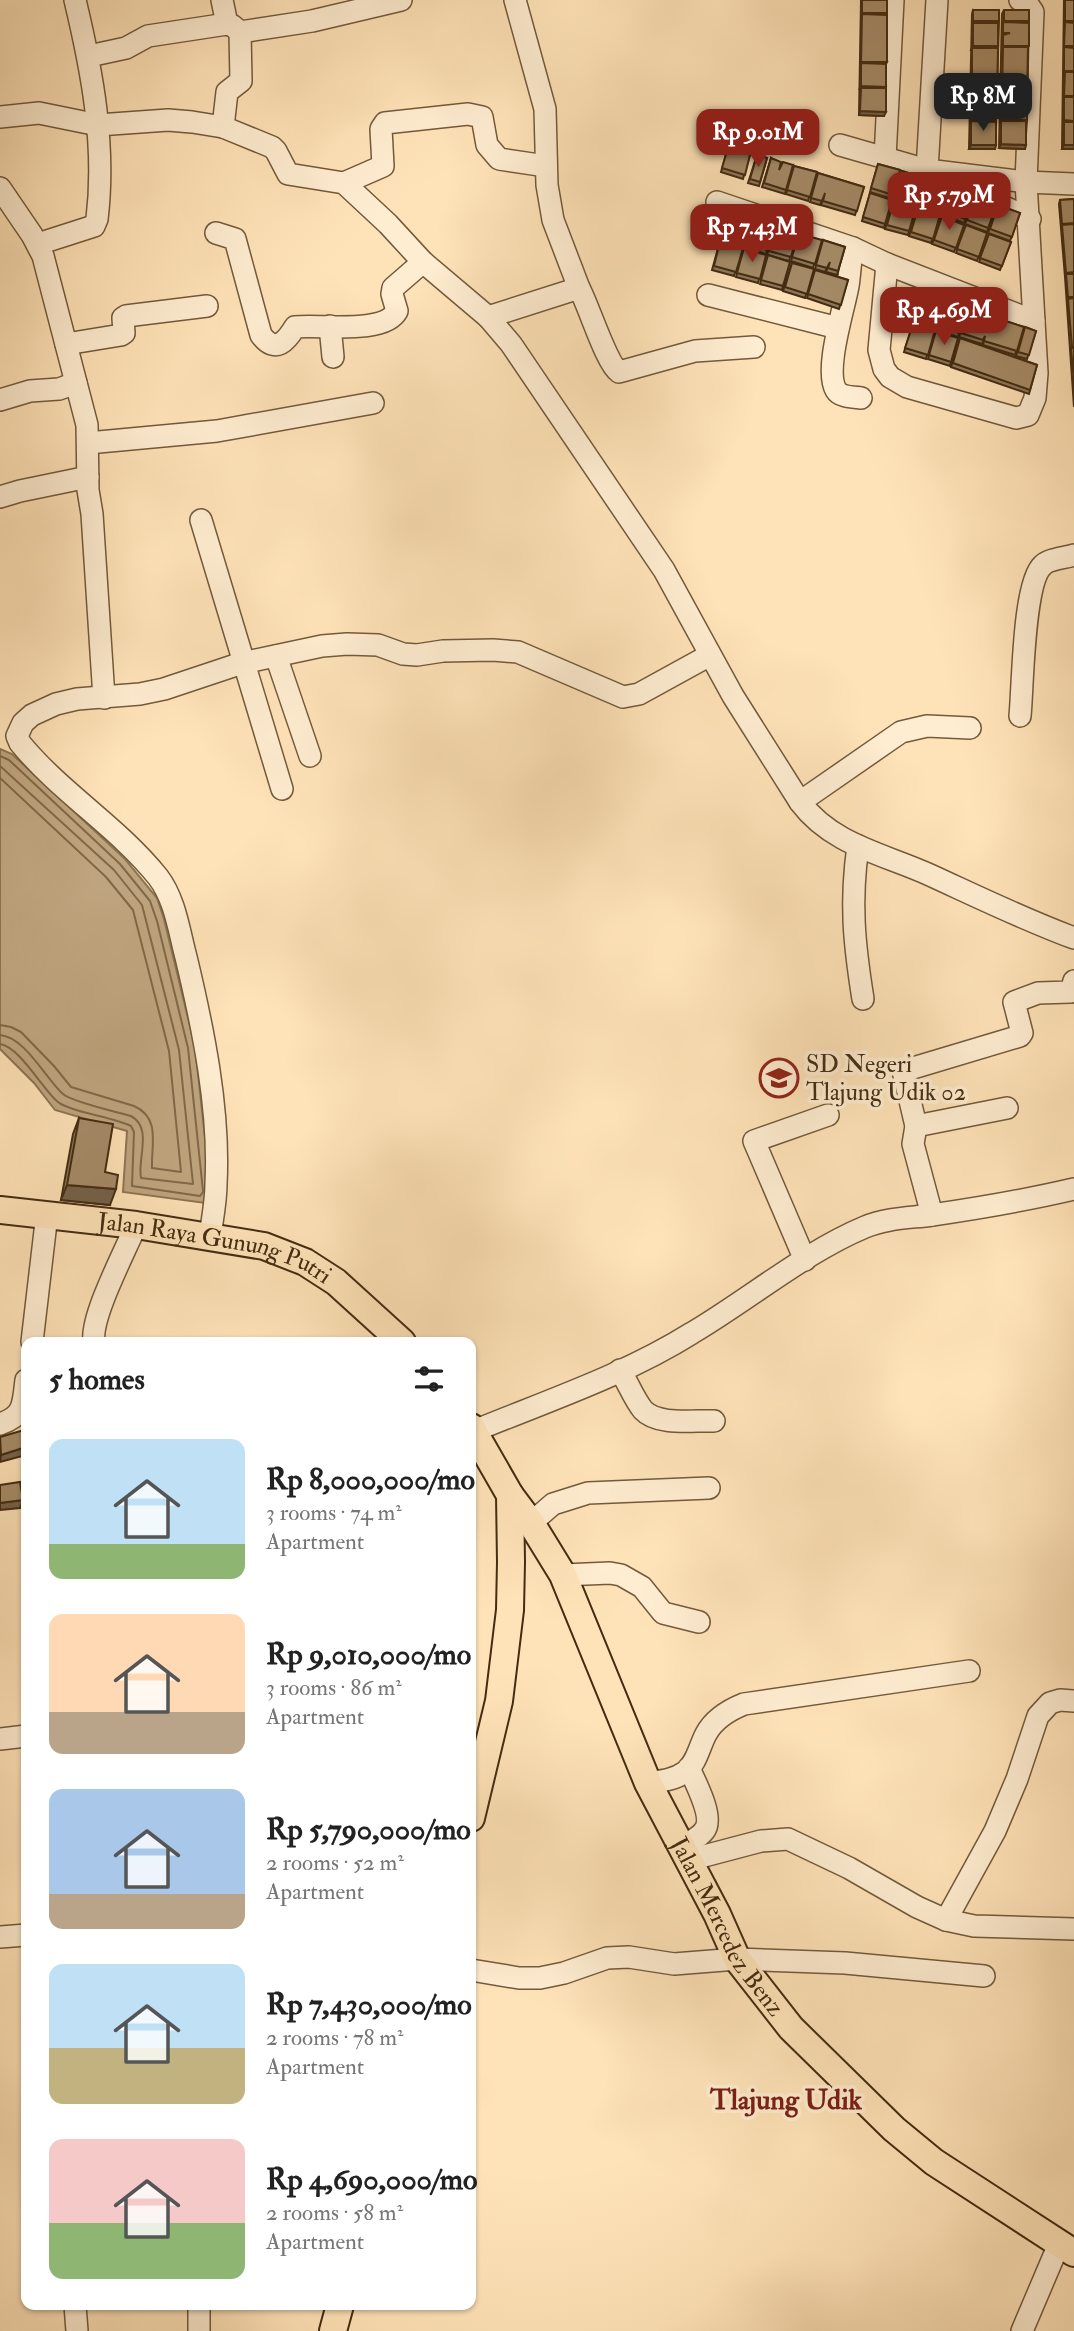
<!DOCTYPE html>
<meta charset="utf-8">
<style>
:root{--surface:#fff;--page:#f2f2f2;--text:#222;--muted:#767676;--accent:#8f2418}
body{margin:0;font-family:"IM FELL Double Pica",serif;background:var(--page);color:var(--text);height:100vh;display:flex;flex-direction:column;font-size:26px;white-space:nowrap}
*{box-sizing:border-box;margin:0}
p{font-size:23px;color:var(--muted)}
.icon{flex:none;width:38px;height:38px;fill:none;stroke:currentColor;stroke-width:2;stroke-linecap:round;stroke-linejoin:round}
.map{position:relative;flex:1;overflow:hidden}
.drawer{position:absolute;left:21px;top:1337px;width:455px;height:973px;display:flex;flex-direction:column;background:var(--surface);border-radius:14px;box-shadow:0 2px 5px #0004}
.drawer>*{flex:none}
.price{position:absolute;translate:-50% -60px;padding:0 16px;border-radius:14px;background:var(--accent);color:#fff;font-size:23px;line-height:46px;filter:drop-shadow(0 2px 4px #0008)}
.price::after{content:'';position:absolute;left:50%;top:42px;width:21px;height:16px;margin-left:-10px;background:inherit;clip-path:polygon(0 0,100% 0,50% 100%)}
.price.on{background:#222;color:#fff}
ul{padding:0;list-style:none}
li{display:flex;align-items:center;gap:21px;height:175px;padding:0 28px}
li span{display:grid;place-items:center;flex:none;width:196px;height:140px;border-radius:14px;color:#555}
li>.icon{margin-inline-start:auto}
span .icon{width:84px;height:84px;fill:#fffc;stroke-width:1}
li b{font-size:30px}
h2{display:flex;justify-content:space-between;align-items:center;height:84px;padding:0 28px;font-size:30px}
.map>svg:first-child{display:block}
</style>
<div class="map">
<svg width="1074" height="2331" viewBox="0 0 1074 2331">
<rect width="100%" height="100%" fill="#ffe3b8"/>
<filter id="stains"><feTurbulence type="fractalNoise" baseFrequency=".00286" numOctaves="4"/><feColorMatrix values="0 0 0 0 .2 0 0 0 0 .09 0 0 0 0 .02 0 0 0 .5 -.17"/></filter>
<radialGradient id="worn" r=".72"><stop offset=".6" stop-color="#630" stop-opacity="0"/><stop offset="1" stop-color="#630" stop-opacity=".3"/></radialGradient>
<path fill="#bfa57f" stroke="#8d7553" stroke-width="2" d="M0,749L12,754L125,859L157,898L164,919L195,1047L210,1183L205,1203L123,1192L127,1131L55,1110L34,1083L0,1049Z"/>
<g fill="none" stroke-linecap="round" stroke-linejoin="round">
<g stroke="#816848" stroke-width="2">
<path d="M0,756L9,760L120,864L150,901L157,921L188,1048L203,1191"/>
<path d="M0,766L114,870L142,905L179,1050L193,1184L141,1178C137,1159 153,1128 131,1116C117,1112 72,1102 63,1094C46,1079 25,1037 0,1035"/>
<path d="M0,778L106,877L133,910L169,1051L181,1172L152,1168C151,1145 161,1118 134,1106L71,1087L54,1066L21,1032L11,1027L0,1025"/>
<path d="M0,1044C20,1047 43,1090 58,1102C70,1112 114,1117 131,1126L134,1132L132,1186L200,1196L203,1192"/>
</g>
<defs>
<g id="minor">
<path d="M222,0L227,24"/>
<path d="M937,0L927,170L1026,182L1074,184"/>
<path d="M89,56L126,48L148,36L227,24L233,26L240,32L312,21L401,0"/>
<path d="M0,117L39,113L98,125L168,120L192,122L223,127L272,147L276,151L288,174L344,183L388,224L423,262L488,317L511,344L664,570L733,696L800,802C832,845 884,854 930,875C978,897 1025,920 1074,938"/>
<path d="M223,127L227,92L241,81L240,32"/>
<path d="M840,145L927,170L1030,219"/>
<path d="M885,158L893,0"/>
<path d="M344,183L383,166L381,129L385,123L468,114L482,117L487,145L499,159L546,166"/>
<path d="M0,188L32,235L43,256L87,425L88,490L92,514L104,698"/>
<path d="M717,202L853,248L887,264L1034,321"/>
<path d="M216,233L235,239L261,335C276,355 287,340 295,327C319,324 384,335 397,311L392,294L393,288L423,262"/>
<path d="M38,244L94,226L97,219C106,145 92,71 75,0"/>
<path d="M853,248C850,261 850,274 848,286C844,309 824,370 836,390C840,397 853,397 861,398"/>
<path d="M887,264L879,350L884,369L890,377L907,387L1016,418L1028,415L1035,398L1037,373L1026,182L1033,12L1027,3L1020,0"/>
<path d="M579,288C589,306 606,363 619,372L695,351L754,347"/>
<path d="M708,295L838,328"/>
<path d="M488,317L579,288L553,220L547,185L545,109L515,0"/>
<path d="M330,326L333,357"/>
<path d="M66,344L121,335L124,333L123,318L126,316L207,306"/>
<path d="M0,400L30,391L59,389L76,383"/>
<path d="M88,443L217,431L373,403"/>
<path d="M0,497L20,491L88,477"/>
<path d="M201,520L282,789"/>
<path d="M276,656L310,756"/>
<path d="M1020,716C1023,687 1023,582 1043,565C1049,559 1065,558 1074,555"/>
<path d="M800,802L901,732L927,726L970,728"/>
<path d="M858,846C850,902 854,943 863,999"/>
<path d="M916,1126L1007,1108"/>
<path d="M932,1215L913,1144L916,1126L903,1071L1020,1036L1022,1033L1014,1002L1038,993L1071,992L1074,981"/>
<path d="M210,1237C212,1220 216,1202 216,1184C220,1110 203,1028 186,957C179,931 175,899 158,877C117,826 61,793 20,743L17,736L23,723L32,715L56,704L77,699L140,694L164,689L242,663L322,646L347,644L378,645L403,654L417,655L443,651L493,650L518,652L623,697L639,694L710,655"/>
<path d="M805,1260L754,1141L828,1115"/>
<path d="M32,1342L47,1214"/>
<path d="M94,1342C90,1317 125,1252 136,1225"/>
<path d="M620,1370C628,1383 634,1399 643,1410C658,1426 694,1420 714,1421"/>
<path d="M0,1424C25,1416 23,1403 26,1380"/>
<path d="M474,1431C547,1401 625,1375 692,1333C748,1300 805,1252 865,1227C886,1218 910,1218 932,1215C980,1208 1027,1200 1074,1189"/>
<path d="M531,1523L553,1504L588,1493L709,1488"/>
<path d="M563,1575L610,1573L621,1575L642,1587L663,1613L699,1622"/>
<path d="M0,1739L26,1736"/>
<path d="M648,1783C661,1781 674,1780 685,1772C697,1763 699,1747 706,1734C714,1719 729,1710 744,1704L969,1671"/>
<path d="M682,1847C689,1842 699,1838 704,1831C715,1818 695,1782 689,1768"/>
<path d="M689,1860L761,1841L788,1839L849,1868L917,1907L946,1920L974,1926L1074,1929"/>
<path d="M946,1920L995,1831L1017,1779L1038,1716L1050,1703L1060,1700L1074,1701"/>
<path d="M0,1937L26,1935"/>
<path d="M471,1970L519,1978H540L564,1973L607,1958L629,1957L674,1964L737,1959L845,1963L984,1976"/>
<path d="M75,2305L77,2331"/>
<path d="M199,2331V2305"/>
<path d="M1022,2331L1059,2244"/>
</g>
<g id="major">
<path id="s1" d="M0,1210L136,1225L264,1246L305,1262L336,1282L402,1342"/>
<path d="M471,1427L510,1495L511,1562L510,1610L499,1701L471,1818"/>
<path id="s2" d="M510,1495L531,1523L563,1575L648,1783L717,1914L737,1959L791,2028L894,2129L934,2162L1074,2253"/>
<path d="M333,2331L340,2305"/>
</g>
</defs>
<use href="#minor" stroke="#725a3b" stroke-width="24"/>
<use href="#major" stroke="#432c11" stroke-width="30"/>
<use href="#minor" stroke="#ffedd1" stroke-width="21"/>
<use href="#major" stroke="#ffe3b8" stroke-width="26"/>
</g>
<g fill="#8e7859" stroke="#432c11" stroke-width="2">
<path d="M861,0H887L884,116L859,115Z"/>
<path d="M1064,0H1074V149H1062Z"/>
<path d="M973,10L999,21L995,149H969L972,14Z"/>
<path d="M1004,10H1029L1027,120L1025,149L999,148L1002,14Z"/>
<path d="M729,144L751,151L743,179L721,172Z"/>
<path d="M757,155L767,158L759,186L748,183Z"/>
<path d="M771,158L779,170L793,165L785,194L762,187Z"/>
<path d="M878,164L900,170L892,199L870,192Z"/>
<path d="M794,166L817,172L808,201L786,194Z"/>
<path d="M902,171L924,178L915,206L893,199Z"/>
<path d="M818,173L864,187L855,215L821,205L824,197L820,205L810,202Z"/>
<path d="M925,178L948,185L939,213L917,207Z"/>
<path d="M952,188L960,199L974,196L964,223L942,215Z"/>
<path d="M870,193L892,200L884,228L862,221Z"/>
<path d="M975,196L997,204L987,232L965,224Z"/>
<path d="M1074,199V407L1065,277L1059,204L1060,200Z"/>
<path d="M894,200L916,207L908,235L885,229Z"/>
<path d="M998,205L1020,213L1010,241L988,233Z"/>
<path d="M918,208L940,215L931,243L909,236Z"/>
<path d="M728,212L750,218L742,247L720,240Z"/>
<path d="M942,216L964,225L954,252L932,244Z"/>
<path d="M752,219L761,228L774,225L766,254L744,247Z"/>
<path d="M966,225L987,233L977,261L956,253Z"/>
<path d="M776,226L798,232L789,261L767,255Z"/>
<path d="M799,233L808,244L822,240L813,268L791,261Z"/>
<path d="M989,234L1011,242L1000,270L979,262Z"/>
<path d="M823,240L845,247L837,275L826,272L828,266L825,272L815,269Z"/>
<path d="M720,241L743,248L734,276L712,270Z"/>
<path d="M744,248L753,257L766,255L758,283L736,277Z"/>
<path d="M768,255L790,262L782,290L760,284Z"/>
<path d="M792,263L814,269L805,298L783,291Z"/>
<path d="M815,270L848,280L839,309L807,298Z"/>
<path d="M920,294L935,325L934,329L912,323Z"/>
<path d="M944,302L966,308L958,337L936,330Z"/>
<path d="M968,309L1024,327L1015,355L983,345L984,340L982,344L959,337Z"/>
<path d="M913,324L935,330L926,359L904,352Z"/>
<path d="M1025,327L1036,331L1027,359L1016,356Z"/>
<path d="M936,331L958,338L950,366L928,359Z"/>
<path d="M960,338L1037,365L1029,394L951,367Z"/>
<path d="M79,1118L105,1172L110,1205L61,1200L73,1134Z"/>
</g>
<g fill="#746149" stroke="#432c11" stroke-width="2">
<path d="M973,46H998L997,50H971Z"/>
<path d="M861,62H887L885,66L861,63L860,66Z"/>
<path d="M861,86L886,87L885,91L861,88L859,90Z"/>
<path d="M972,95H997L995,99H970Z"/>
<path d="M1002,95H1027L1026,99L1002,96L1000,99Z"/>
<path d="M860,111L886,112L884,116L859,115Z"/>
<path d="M1001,144L1026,145L1025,149L999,148Z"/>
<path d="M971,145H996L995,149H969Z"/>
<path d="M1064,145H1074V149H1062Z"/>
<path d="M67,1185L116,1189L110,1205L61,1200Z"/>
<path d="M26,1447V1455L0,1462L1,1455Z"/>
<path d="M23,1500L20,1508L0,1510V1503Z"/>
</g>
<g fill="#a58b68" stroke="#432c11" stroke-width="2">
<rect x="862" y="0" width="25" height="13"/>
<rect x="1065" y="0" width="9" height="21"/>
<rect x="973" y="10" width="26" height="11"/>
<rect x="1004" y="10" width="25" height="11"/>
<path d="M862,14L887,15V62H861Z"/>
<path d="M1003,22L1029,23V46H1003V35L1010,33H1003Z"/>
<path d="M1065,22L1074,23V46H1064Z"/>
<rect x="973" y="23" width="25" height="23"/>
<path d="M1003,47H1028L1027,95H1002Z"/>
<path d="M1064,47L1074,48V71H1064Z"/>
<path d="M972,48H998L997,95H972Z"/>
<path d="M861,63L886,64V87L861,86Z"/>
<path d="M1065,72H1074V96H1064Z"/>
<path d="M861,88H886V112L860,111Z"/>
<path d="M1002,96L1027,97V120L1001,119Z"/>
<path d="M971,97H997L996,120H971Z"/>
<path d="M1064,97H1074V121L1064,120Z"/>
<path d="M971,121L996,122V145H971Z"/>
<path d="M1001,121H1026V145L1001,144Z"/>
<rect x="1064" y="122" width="10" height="23"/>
<path d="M729,144L751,151L745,175L722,168Z"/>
<path d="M757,155L767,158L760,182L750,179Z"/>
<path d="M771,158L781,162L779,170L783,162L793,165L786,190L764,183Z"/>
<path d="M878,164L900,170L893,195L871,188Z"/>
<path d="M794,166L817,172L810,197L787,190Z"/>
<path d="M902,171L924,178L917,202L895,195Z"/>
<path d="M818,173L864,187L857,211L823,201L825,193L822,201L811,198Z"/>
<path d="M925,178L948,185L941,209L918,203Z"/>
<path d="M952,188L962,191L960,199L964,192L974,196L965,219L943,211Z"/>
<path d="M870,193L892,200L885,224L863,217Z"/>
<path d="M975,196L997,204L988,228L967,220Z"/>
<path d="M1074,199V223L1062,224L1060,200Z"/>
<path d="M894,200L916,207L909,231L887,225Z"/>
<path d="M998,205L1020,213L1012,237L990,229Z"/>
<path d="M918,208L940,215L933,239L911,232Z"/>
<path d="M728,212L750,218L743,243L721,236Z"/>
<path d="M942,216L964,225L956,248L934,240Z"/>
<path d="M752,219L762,222L761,228L763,222L774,225L767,250L745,243Z"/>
<path d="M1074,224V272L1066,273L1062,225Z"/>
<path d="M966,225L987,233L979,257L957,249Z"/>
<path d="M776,226L798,232L791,257L769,251Z"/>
<path d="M799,233L810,236L808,244L811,237L822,240L815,264L792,257Z"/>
<path d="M989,234L1011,242L1002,266L980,258Z"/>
<path d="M823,240L845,247L838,271L828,268L830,262L827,268L816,265Z"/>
<path d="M720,241L743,248L736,272L714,266Z"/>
<path d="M744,248L755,251L753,257L756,252L766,255L760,279L737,273Z"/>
<path d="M768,255L790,262L783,286L761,280Z"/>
<path d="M792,263L814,269L807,294L785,287Z"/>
<path d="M815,270L848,280L841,305L808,294Z"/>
<path d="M1066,274H1074V297H1068Z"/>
<path d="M920,294L943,301L935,325L913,319Z"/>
<path d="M1074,298V347H1072L1068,299Z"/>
<path d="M944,302L966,308L959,333L937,326Z"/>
<path d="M968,309L1024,327L1017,351L984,341L985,336L983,340L961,333Z"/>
<path d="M913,324L935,330L928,355L905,348Z"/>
<path d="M1025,327L1036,331L1029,355L1018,352Z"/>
<path d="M936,331L958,338L951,362L929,355Z"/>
<path d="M960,338L1037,365L1030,390L953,363Z"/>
<path d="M1071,348H1074V372H1073Z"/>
<path d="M79,1118L113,1124L105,1172L118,1175L116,1189L67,1185Z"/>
<path d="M24,1430L26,1439V1447L1,1455L0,1437Z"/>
<path d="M20,1482L23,1500L0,1503V1485Z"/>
</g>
<defs>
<symbol id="school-ring" viewBox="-11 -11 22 22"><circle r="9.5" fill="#ffedd1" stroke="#8f2418" stroke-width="1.5"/><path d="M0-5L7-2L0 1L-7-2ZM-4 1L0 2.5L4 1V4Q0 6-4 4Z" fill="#8f2418"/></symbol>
</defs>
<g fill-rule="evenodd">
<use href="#school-ring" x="757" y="1056" width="44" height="44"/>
</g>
<g text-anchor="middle" stroke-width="7" stroke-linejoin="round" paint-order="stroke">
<g font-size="24" fill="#432c11" stroke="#ffedd1" text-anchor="start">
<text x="806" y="1072">SD Negeri<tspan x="806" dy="28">Tlajung Udik 02</tspan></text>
</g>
<g font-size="24" fill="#432c11" stroke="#ffedd1">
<text dy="8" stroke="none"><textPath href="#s1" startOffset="219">Jalan Raya Gunung Putri</textPath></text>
<text dy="8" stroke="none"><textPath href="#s2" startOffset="485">Jalan Mercedez Benz</textPath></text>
</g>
<g font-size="28" font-weight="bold" fill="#7a1f14" stroke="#ffedd1">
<text x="786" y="2109">Tlajung Udik</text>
</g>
</g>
<rect width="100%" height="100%" filter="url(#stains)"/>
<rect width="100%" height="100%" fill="url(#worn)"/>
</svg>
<b class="price on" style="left:983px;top:133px">Rp 8M</b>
<b class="price" style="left:758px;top:169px">Rp 9.01M</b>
<b class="price" style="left:949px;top:232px">Rp 5.79M</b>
<b class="price" style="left:752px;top:264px">Rp 7.43M</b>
<b class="price" style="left:944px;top:347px">Rp 4.69M</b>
<section class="drawer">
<h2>5 homes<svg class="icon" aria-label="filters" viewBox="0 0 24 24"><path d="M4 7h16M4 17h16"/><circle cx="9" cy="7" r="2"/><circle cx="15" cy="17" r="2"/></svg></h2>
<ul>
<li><span style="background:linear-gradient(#bfe0f5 75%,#8fb573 0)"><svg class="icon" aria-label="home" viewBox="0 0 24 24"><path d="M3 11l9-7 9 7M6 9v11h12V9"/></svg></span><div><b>Rp 8,000,000/mo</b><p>3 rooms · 74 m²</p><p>Apartment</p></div></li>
<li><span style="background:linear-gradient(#ffd9b3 70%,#b9a48a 0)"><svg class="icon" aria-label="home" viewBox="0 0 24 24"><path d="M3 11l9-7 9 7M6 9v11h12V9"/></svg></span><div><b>Rp 9,010,000/mo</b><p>3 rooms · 86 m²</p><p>Apartment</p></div></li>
<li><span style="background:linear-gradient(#a9c7e8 75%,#b9a48a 0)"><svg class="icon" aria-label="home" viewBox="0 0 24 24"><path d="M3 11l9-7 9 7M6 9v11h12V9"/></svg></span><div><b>Rp 5,790,000/mo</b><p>2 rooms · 52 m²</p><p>Apartment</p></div></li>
<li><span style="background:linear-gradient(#bfe0f5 60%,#c2b280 0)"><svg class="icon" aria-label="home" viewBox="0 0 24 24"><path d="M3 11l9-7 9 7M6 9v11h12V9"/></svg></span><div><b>Rp 7,430,000/mo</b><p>2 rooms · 78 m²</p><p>Apartment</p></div></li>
<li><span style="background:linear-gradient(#f6c9c9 60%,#8fb573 0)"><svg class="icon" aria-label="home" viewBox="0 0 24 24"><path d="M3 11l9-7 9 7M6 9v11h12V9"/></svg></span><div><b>Rp 4,690,000/mo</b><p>2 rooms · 58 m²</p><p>Apartment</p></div></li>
</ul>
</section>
</div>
